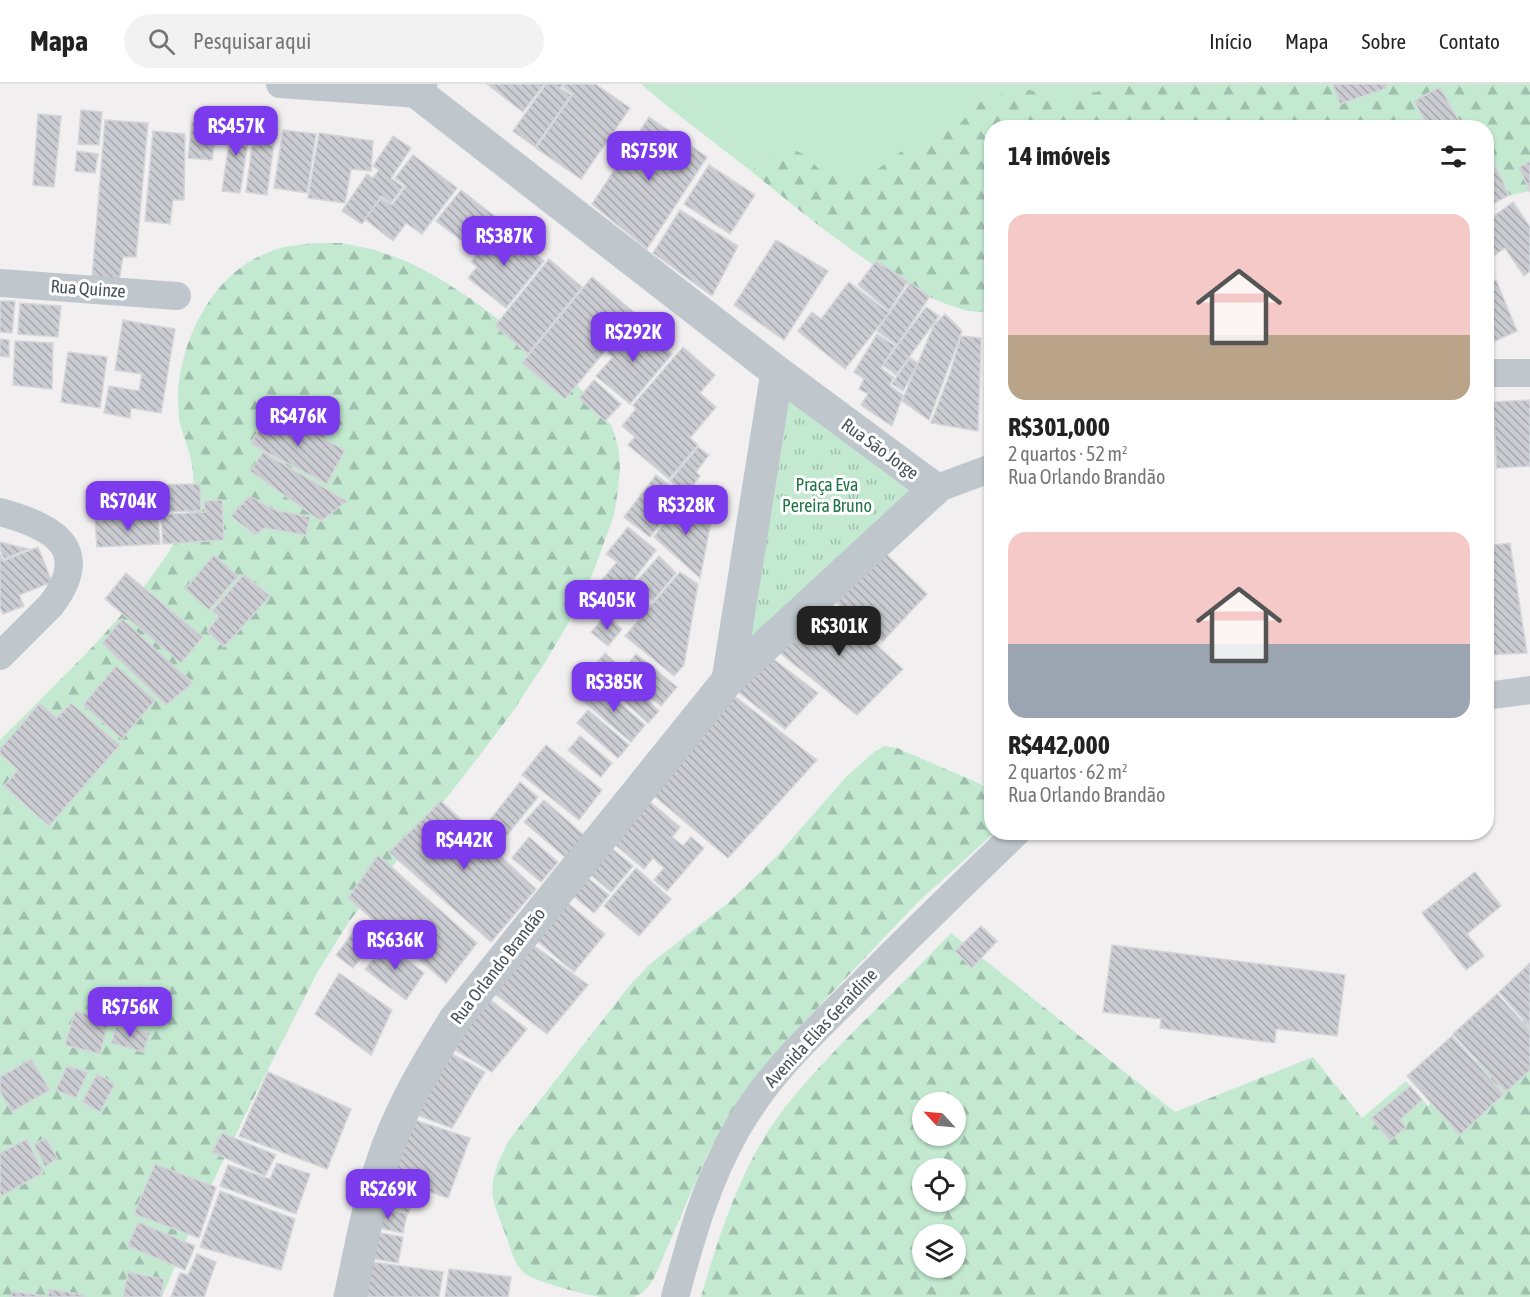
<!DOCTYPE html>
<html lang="pt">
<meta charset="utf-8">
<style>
:root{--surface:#fff;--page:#f2f2f2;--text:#222;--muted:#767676;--line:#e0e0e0;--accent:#7c3aed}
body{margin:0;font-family:"Asap Condensed",sans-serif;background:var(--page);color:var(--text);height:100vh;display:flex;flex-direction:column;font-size:22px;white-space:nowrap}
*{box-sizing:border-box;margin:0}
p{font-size:20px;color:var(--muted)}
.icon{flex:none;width:33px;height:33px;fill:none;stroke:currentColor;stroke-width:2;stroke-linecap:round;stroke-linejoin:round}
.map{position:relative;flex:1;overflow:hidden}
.side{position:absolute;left:984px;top:36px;width:510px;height:720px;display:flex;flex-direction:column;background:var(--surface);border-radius:24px;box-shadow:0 2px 4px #0004}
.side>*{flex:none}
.needle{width:39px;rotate:296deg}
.fabs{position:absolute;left:912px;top:1008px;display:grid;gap:12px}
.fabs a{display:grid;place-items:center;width:54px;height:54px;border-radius:50%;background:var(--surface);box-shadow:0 2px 4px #0004;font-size:30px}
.price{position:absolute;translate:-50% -51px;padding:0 14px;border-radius:12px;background:var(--accent);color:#fff;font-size:20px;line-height:39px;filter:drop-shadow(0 2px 3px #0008)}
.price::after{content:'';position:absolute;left:50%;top:36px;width:18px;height:14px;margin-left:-9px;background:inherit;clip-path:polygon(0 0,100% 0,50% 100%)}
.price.active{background:#222;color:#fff}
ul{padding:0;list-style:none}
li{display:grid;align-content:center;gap:12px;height:318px;padding:0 24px}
li span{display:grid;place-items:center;height:186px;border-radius:18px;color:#555}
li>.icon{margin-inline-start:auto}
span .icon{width:108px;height:108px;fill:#fffc;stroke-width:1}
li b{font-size:26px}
h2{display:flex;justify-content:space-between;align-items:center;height:72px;padding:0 24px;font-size:26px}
header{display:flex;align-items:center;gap:36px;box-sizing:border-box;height:84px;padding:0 30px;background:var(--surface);border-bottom:2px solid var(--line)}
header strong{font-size:28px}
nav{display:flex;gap:33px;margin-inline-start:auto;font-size:21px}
.search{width:420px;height:54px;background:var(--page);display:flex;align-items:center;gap:15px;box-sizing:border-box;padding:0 21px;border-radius:33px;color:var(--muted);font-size:22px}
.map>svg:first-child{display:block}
</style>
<header>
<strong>Mapa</strong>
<div class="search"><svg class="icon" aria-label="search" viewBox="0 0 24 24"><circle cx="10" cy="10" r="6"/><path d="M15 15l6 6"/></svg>Pesquisar aqui</div>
<nav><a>Início</a><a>Mapa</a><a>Sobre</a><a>Contato</a></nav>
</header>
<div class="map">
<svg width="1530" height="1213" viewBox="0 0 1530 1213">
<defs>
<pattern id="forest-firs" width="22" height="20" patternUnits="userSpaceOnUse" patternTransform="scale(1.5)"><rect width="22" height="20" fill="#c3ead1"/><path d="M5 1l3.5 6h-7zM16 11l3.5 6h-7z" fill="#a0c0ad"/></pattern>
<pattern id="park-tufts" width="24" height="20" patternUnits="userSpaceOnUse" patternTransform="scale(1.5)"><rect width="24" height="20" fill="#c3ead1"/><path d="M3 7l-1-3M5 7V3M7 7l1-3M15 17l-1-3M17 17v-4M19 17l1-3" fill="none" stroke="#a0c0ad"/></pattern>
<pattern id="building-back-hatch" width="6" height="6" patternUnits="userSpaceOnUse" patternTransform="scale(1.5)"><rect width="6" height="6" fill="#caccd1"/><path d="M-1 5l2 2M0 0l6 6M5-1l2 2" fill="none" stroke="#a6a8ad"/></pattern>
</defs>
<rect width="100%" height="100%" fill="#f1efef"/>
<path fill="#c3ead1" d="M641,0H1530L1486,44H992L991,228L968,227L935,215L872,180L814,136L671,25Z"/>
<g fill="url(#forest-firs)" fill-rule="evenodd">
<path d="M1117,0H1530V107L1487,116L1486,44H992V228C926,235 802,128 751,87L770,71L786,62L805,71L819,85L852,89L874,88L910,61L959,41L978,19L1017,4L1069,13L1101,7Z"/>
<path d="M312,159H342L375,166L406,177L437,193L471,215L507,242L581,305L612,342L619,367L620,387L617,412L614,431L593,489L568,540L544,580L511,630L470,684L348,839L317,889L252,1017L197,1131L162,1213H0V656C50,605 103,557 146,500C159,482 173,464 183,443C194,417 197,395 189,368C186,357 180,345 179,333C172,277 203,201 256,174C263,171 272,166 281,164C291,161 302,161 312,159Z"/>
<path d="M884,662L897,664L976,698L991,706L992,748L994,749L918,818L784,959L727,1035L708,1069L656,1190C651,1199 645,1210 634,1213C627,1213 610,1213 602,1213C589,1212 533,1197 524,1189C513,1179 511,1164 506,1152C502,1139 495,1126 493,1113C490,1093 500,1074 509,1056L630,901L650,880L728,819L775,774L847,692L874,668Z"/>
<path d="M951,849L1175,1028L1313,973L1362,1034L1406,997L1428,1022L1530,931V1213H701C717,1158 735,1101 765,1052C791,1011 824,978 857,944C889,913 920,881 951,849ZM922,1018H956V1052H922ZM922,1084H956V1118H922ZM922,1150H956V1184H922Z"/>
</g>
<path fill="url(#park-tufts)" d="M777,288L935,405L728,596Z"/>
<g fill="url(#building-back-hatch)" stroke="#d4d6da" stroke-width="1.5">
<path d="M487,0H544L523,28Z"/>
<path d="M546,0H563L560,4L571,11L535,63L513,47Z"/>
<path d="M566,0H595L630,24L581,95L536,64L573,10L563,3Z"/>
<path d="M1333,0H1386L1387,4L1340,20Z"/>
<path d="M1440,3L1463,44H1429L1414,17Z"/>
<path d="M81,26L102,28L99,61L78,60Z"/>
<path d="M38,30L61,32L54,103L33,101Z"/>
<path d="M256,33L277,36L267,111L246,108Z"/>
<path d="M649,33L707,73L647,165L592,120Z"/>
<path d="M105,36L148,39L136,173H123L119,197L92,194Z"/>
<path d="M192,38L217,40L212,76L188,74Z"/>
<path d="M232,38H251L240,109L222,107Z"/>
<path d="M283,46L316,50L307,109L274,104Z"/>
<path d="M153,47L185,50L184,116H173L170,140L145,137Z"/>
<path d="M319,49L373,57L371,87L351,85L345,119L308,114Z"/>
<path d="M393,52L411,64L391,94L403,103L391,119L381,112L362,140L342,127L367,90L373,94L379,86L373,82Z"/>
<path d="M77,67L98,70L95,89L75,87Z"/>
<path d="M413,71L457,104L422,150L406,139L393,157L365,135L381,114L392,121L406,102L395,94Z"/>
<path d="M1530,77V108L1519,83Z"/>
<path d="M709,81L755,111L730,150L684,120Z"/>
<path d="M1496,83L1509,111L1486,124V88Z"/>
<path d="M461,106L498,135L474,166L436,137Z"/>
<path d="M1513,118L1530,143V187L1524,192L1505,164L1495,171L1486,159V138Z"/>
<path d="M680,126L738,162L712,212L653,169Z"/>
<path d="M499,141L544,177L506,224L468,194L477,183L471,178Z"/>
<path d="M776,156L828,187L784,256L734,221Z"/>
<path d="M549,175L582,203L528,270L495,242Z"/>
<path d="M876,177L908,197L889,227L858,201Z"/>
<path d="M592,193L636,230L565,315L522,279Z"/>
<path d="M1496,196L1517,247L1486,261V200Z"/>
<path d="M849,198L889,229L845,285L798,247L812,228L821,235Z"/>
<path d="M910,199L930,212L897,261L877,247Z"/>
<path d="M0,217H15L12,249L0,248Z"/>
<path d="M20,219L61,222L58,253L18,250Z"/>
<path d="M926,223L939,232L896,291L883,281Z"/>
<path d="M945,230L962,247L929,336L902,317L934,241Z"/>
<path d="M123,236L175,245L161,329L131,324L130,334L104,329L109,302L139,307L142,290L115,286Z"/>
<path d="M634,237L672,270L630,320L596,292L613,273L607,268Z"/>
<path d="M877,250L895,262L881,284L894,294L889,301L903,311L892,342L861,321L868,310L859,305L864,295L854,288Z"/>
<path d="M961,252L981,254L978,347L931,339L950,289Z"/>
<path d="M0,255L9,256V273L0,272Z"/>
<path d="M15,257L53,259L52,305L13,301Z"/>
<path d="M683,263L715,291L700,309L716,323L690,354L698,361L669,395L628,361L635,353L622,342L636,325L633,321Z"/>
<path d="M68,268L107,273L100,324L61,318Z"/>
<path d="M910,274L918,279L903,307L892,300Z"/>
<path d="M594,296L621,320L605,337L579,314Z"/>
<path d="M1487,314L1493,395L1486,396V314Z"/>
<path d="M1530,316V382L1497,384L1493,318Z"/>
<path d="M269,326L345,366L327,400L251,360Z"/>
<path d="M698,363L709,371L696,388L700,392L686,411L670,397Z"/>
<path d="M263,368L347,417L321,437L250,387Z"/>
<path d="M656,391L683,411L650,453L624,433Z"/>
<path d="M200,400L201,427L149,428V411H139V401Z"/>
<path d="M249,412L275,426L310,433L306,451L264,444L255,451L231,432Z"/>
<path d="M683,414L711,438L700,494L654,453Z"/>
<path d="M222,416L224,456L163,460L161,431L205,428L204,417Z"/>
<path d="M158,433L160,460L97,463L95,436Z"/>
<path d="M628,443L656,466L631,499L639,505L615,534L588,513L617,478L606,470Z"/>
<path d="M0,458L28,465L4,475L0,465Z"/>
<path d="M1510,459L1527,569L1486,571V462Z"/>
<path d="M38,463L52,498L19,511L24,522L3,530L0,523V470L3,477Z"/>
<path d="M880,464L927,510L883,557L829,512Z"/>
<path d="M214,471L238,492L209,526L185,505Z"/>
<path d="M659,472L676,489L653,517L635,499Z"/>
<path d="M680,488L698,500L684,581L674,592L625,552Z"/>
<path d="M126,489L203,553L181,579L105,515Z"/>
<path d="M244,490L270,512L224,563L207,547L219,533L212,527Z"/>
<path d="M825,515L903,585L857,631L774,564Z"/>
<path d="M606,531L622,545L608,562L591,548Z"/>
<path d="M122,535L193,599L166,621L102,559Z"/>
<path d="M605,569L619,582L608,596L593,583Z"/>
<path d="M636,570L677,603L661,622L621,589Z"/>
<path d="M768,571L818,609L785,645L737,607Z"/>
<path d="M116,582L155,616L122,655L83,621Z"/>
<path d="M623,594L659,627L648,639L612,606Z"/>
<path d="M598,600L645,641L631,658L583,617Z"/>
<path d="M728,607L817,676L728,774L646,705Z"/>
<path d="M40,619L57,634L71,619L120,661L49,742L4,702L18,686L0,670V665Z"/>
<path d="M588,626L629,661L618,674L577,639Z"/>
<path d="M580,652L612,679L601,693L568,666Z"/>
<path d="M546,661L602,706L579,736L522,691Z"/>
<path d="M520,698L538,713L507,751L489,737Z"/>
<path d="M642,711L680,743L672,753L683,762L691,753L704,764L667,807L654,796L664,784L653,774L644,785L606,753Z"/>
<path d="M544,716L585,752L566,774L524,738Z"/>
<path d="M441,717L536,805L491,858L389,768Z"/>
<path d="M529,753L558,778L541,798L512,774Z"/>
<path d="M604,758L633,782L611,808L582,783Z"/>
<path d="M378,771L477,859L446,899L348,814Z"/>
<path d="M636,784L671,815L639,852L604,822Z"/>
<path d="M579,787L609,811L594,829L564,804Z"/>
<path d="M1475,788L1501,822L1467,850L1484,872L1466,886L1422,829Z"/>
<path d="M559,812L605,850L574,888L529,850Z"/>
<path d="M361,838L378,853L353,884L336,871Z"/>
<path d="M981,842L997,857L972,884L955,867Z"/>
<path d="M525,855L588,901L547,950L486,903Z"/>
<path d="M386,859L424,889L406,916L365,885Z"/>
<path d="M1112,861L1345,891L1337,952L1276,945L1275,959L1160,944L1161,935L1103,928Z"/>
<path d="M1530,879V943L1499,908Z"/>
<path d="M339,889L392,926L371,971L315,930Z"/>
<path d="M482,909L527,945L492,988L447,961Z"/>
<path d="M1497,910L1530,946V986L1506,1008L1453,950Z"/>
<path d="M75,927L109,936L100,970L65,961Z"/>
<path d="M117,940L150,949L143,968L111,959Z"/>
<path d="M1452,952L1504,1010L1460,1051L1407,992Z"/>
<path d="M443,965L485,988L452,1044L409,1028Z"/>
<path d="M31,975L50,1006L12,1028L0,1007V993Z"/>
<path d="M67,982L88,988L76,1014L56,1006Z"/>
<path d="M268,988L351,1025L327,1085L239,1052Z"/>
<path d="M97,990L115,1000L100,1028L82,1018Z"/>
<path d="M1410,1002L1422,1016L1400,1036L1406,1043L1390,1057L1371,1034Z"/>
<path d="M405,1033L470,1054L448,1114L385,1093Z"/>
<path d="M222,1049L276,1071L265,1092L212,1068Z"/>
<path d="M46,1054L57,1074L45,1083L34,1060Z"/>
<path d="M27,1055L43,1089L1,1112L0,1109V1069Z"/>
<path d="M277,1079L310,1090L296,1130L220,1102L228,1081L270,1095Z"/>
<path d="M155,1080L216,1103L199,1154L134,1130Z"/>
<path d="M381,1099L415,1108L409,1129L375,1120Z"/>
<path d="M220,1107L295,1135L281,1186L200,1163Z"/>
<path d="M374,1122L407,1130L403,1149L370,1142Z"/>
<path d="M138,1138L195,1162L185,1186L128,1162Z"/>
<path d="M369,1147L403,1153L398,1179L364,1173Z"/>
<path d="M197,1170L216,1178L204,1213H171L180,1189L188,1191Z"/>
<path d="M365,1177L443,1188L439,1213H360Z"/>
<path d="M449,1185L511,1193L508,1213H445Z"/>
<path d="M128,1188L164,1195L161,1213H123Z"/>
<path d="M49,1205L84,1211V1213H48Z"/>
<path d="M12,1207L43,1212V1213H11Z"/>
</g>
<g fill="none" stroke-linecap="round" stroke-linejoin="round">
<g stroke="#bfc7cc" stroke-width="28">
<path d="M280,0L419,10"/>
<path d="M0,199L177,212"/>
<path d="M1486,289H1530"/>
<path d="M935,405L992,384"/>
<path d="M0,428C52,442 94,464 51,521L0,572"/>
<path d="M1486,612L1530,606"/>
<path d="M675,1213C691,1154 707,1096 738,1043C769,989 811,951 854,908C907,854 962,801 1017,748"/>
</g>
<g stroke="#bfc7cc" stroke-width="33">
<path d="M728,596L777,288"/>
<path d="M350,1213C360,1169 367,1125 381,1082C398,1029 426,981 456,934L728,596L935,405L777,288L419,10L421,0"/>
</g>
</g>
<g text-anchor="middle" stroke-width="6" stroke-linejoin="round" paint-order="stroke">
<g font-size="18" fill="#49535a" stroke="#fff">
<text transform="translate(88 205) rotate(4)" y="6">Rua Quinze</text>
<text transform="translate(880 365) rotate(36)" y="6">Rua São Jorge</text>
<text transform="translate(498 882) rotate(-52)" y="6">Rua Orlando Brandão</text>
<text transform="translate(821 944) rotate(-47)" y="6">Avenida Elias Geraidine</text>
</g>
<g font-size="18" fill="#227348" stroke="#fff">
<text x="827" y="407">Praça Eva<tspan x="827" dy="21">Pereira Bruno</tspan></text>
</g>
</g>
</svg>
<div class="fabs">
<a><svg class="needle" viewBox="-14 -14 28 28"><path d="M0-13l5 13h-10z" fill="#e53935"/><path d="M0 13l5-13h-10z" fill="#767676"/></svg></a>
<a><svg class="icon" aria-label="locate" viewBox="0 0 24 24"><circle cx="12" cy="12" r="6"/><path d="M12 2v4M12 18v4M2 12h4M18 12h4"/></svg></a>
<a><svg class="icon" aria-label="layers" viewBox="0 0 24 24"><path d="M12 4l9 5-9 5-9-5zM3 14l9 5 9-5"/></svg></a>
</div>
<b class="price" style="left:236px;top:73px">R$457K</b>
<b class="price" style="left:649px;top:98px">R$759K</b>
<b class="price" style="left:504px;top:183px">R$387K</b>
<b class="price" style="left:633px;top:279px">R$292K</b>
<b class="price" style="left:298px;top:363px">R$476K</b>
<b class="price" style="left:128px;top:448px">R$704K</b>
<b class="price" style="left:686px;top:452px">R$328K</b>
<b class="price" style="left:607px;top:547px">R$405K</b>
<b class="price active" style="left:839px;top:573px">R$301K</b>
<b class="price" style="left:614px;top:629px">R$385K</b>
<b class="price" style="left:464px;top:787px">R$442K</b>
<b class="price" style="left:395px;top:887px">R$636K</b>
<b class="price" style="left:130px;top:954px">R$756K</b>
<b class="price" style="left:388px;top:1136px">R$269K</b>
<section class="side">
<h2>14 imóveis<svg class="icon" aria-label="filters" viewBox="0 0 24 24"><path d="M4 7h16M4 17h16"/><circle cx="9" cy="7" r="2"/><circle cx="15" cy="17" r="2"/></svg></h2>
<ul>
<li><span style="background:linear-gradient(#f6c9c9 65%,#b9a48a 0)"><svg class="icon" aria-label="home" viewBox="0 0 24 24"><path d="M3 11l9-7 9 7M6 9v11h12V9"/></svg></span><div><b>R$301,000</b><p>2 quartos · 52 m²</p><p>Rua Orlando Brandão</p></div></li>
<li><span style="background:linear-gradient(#f6c9c9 60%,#9aa5b1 0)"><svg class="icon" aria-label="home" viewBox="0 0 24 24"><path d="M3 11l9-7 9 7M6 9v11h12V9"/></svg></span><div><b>R$442,000</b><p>2 quartos · 62 m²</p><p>Rua Orlando Brandão</p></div></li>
</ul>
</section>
</div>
